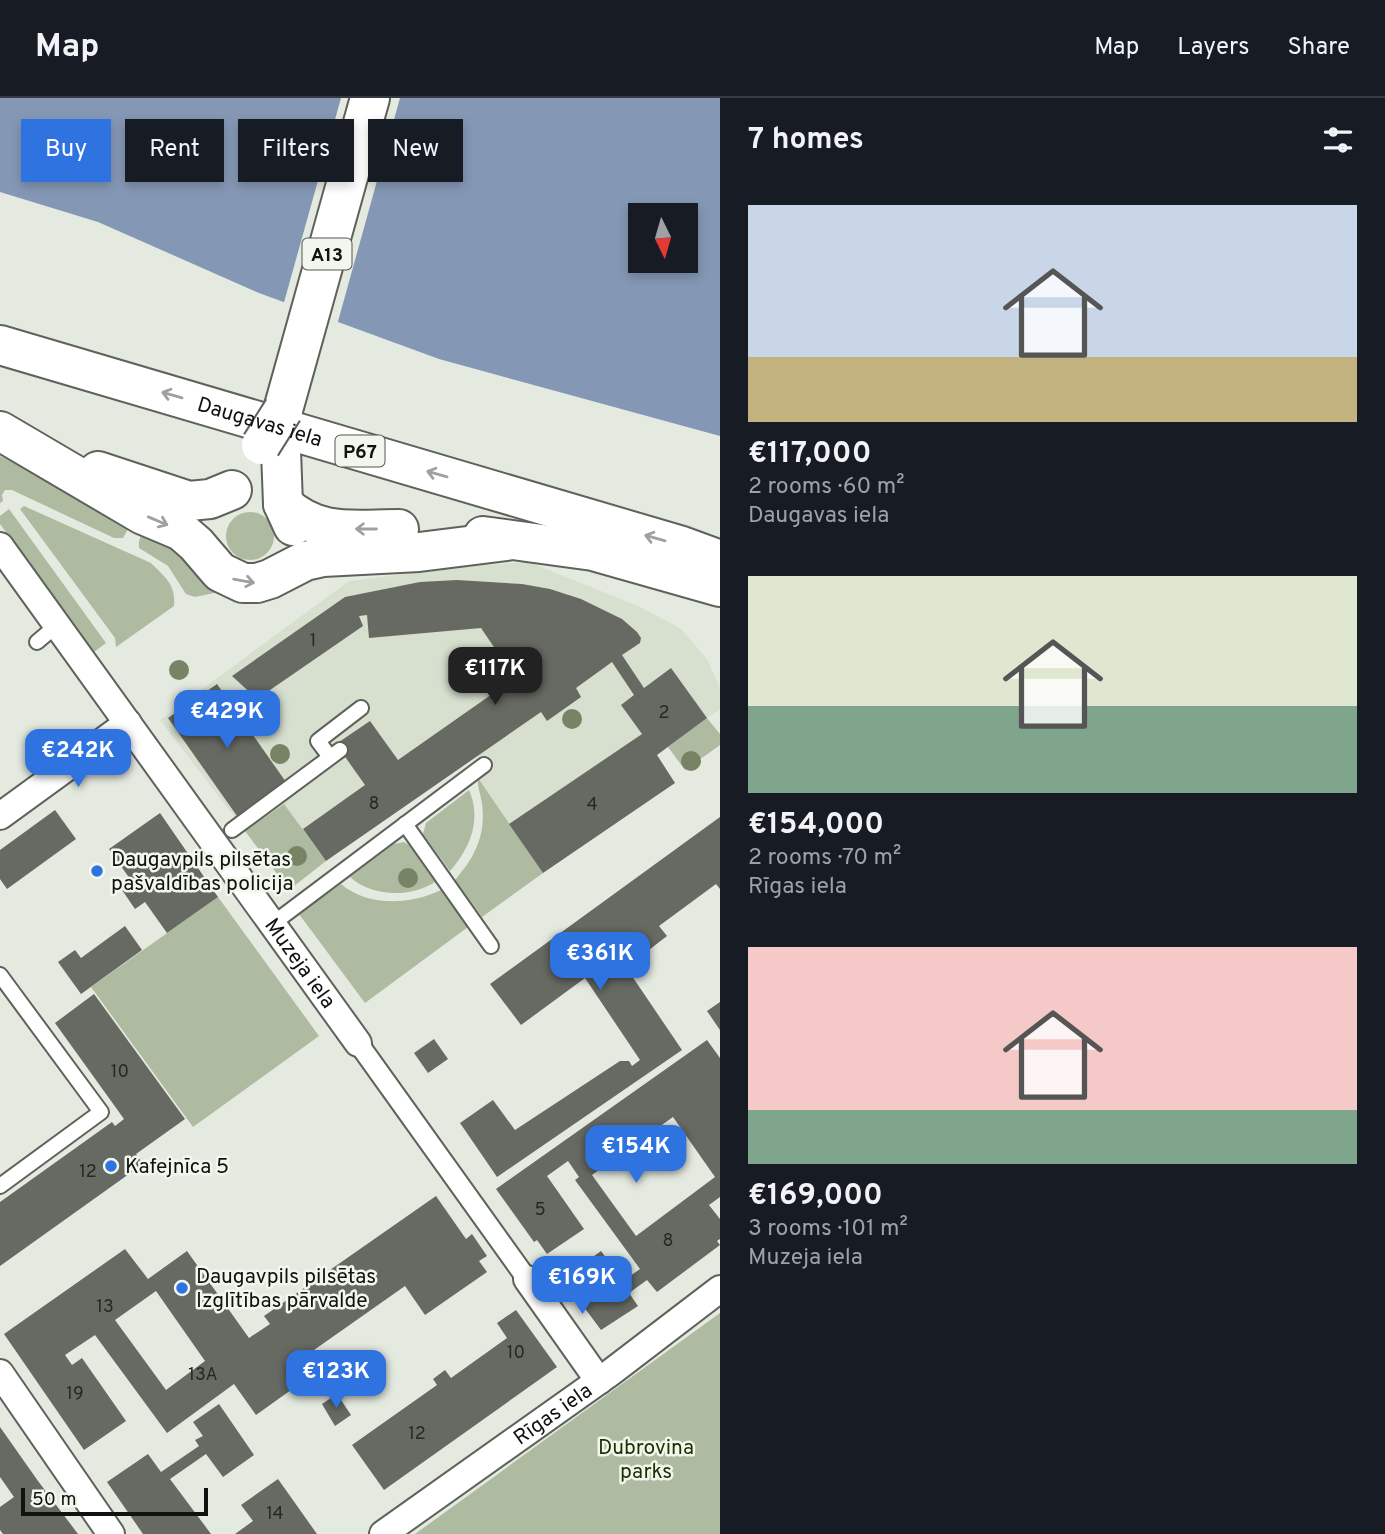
<!DOCTYPE html>
<meta charset="utf-8">
<style>
:root{--surface:#171b24;--page:#242831;--text:#f1f3f6;--muted:#9ea1a6;--line:#363941;--accent:#2e73e0}
body{margin:0;font-family:Overpass,sans-serif;background:var(--page);color:var(--text);height:100vh;display:flex;flex-direction:column;font-size:26px;white-space:nowrap}
*{box-sizing:border-box;margin:0}
p{font-size:23px;color:var(--muted)}
.icon{flex:none;width:38px;height:38px;fill:none;stroke:currentColor;stroke-width:2;stroke-linecap:round;stroke-linejoin:round}
.map{position:relative;flex:1;overflow:hidden}
.details{display:flex;flex-direction:column;background:var(--surface);width:665px}
.details>*{flex:none}
.guide{position:absolute;left:21px;top:21px;width:593px;height:63px;display:flex;gap:14px}
.needle{width:46px;rotate:175deg}
.buttons{position:absolute;left:628px;top:105px;display:grid;gap:14px}
.buttons a{display:grid;place-items:center;width:70px;height:70px;border-radius:0px;background:var(--surface);box-shadow:0 4px 10px #0003;font-size:35px}
.scale{position:absolute;left:21px;bottom:18px;width:187px;box-sizing:border-box;padding-left:7px;border:4px solid #10120f;border-top:0;font-size:19px;line-height:24px;white-space:nowrap;color:#10120f;-webkit-text-stroke:5px #f2f7ed;paint-order:stroke}
.price{position:absolute;translate:-50% -60px;padding:0 16px;border-radius:14px;background:var(--accent);color:#fff;font-size:23px;line-height:46px;filter:drop-shadow(0 2px 4px #0008)}
.price::after{content:'';position:absolute;left:50%;top:42px;width:21px;height:16px;margin-left:-10px;background:inherit;clip-path:polygon(0 0,100% 0,50% 100%)}
.price.selected{background:#222;color:#fff}
ul{padding:0;list-style:none}
li{display:grid;align-content:center;gap:14px;height:371px;padding:0 28px}
li span{display:grid;place-items:center;height:217px;border-radius:0px;color:#555}
li>.icon{margin-inline-start:auto}
span .icon{width:126px;height:126px;fill:#fffc;stroke-width:1}
li b{font-size:30px}
h2{display:flex;justify-content:space-between;align-items:center;height:84px;padding:0 28px;font-size:30px}
.pill{padding:0 24px;border-radius:0px;background:var(--surface);box-shadow:0 4px 10px #0003;font-size:24px;line-height:63px}
.pill.selected{background:var(--accent);color:#fff}
header{display:flex;align-items:center;gap:42px;box-sizing:border-box;height:98px;padding:0 35px;background:var(--surface);border-bottom:2px solid var(--line)}
header strong{font-size:33px}
nav{display:flex;gap:38px;margin-inline-start:auto;font-size:24px}
main{display:flex;flex:1;min-height:0}
.map>svg:first-child{display:block}
</style>
<header>
<strong>Map</strong>
<nav><a>Map</a><a>Layers</a><a>Share</a></nav>
</header>
<main>
<div class="map">
<svg width="720" height="1436" viewBox="0 0 720 1436">
<rect width="100%" height="100%" fill="#e5eae0"/>
<path fill="#d7e0cf" d="M529,464L638,508L680,530L707,561L720,590V611L657,657L642,636L509,726L478,680L484,667L477,657L326,763L284,706L245,733L160,622L349,483L472,468Z"/>
<g fill="#aebba1">
<path d="M0,358L133,422L123,440H114L12,392H5L2,397L3,403L0,405Z"/>
<path d="M24,408L151,465C166,480 176,487 174,508L116,549L115,540L20,411Z"/>
<path d="M9,411L106,545L94,554L0,426V418Z"/>
<circle cx="250" cy="438" r="24"/>
<path d="M145,427L229,495H214L195,499L186,496L168,468L139,450V443Z"/>
<path d="M707,620L720,636V647L685,672L668,649Z"/>
<path d="M478,680L543,775L482,819L455,782C475,759 486,737 482,706C481,697 477,689 478,680Z"/>
<path d="M469,692C482,722 470,750 450,773L423,736L426,725Z"/>
<path d="M284,706L326,763L289,792L245,733Z"/>
<path d="M404,744L409,747L435,784C411,800 371,799 350,779L394,746Z"/>
<path d="M341,786C368,809 410,807 441,792L468,829L365,905L299,816Z"/>
<path d="M218,799L319,938L193,1029L91,889Z"/>
<path d="M720,1215V1436H415Z"/>
</g>
<path fill="#8497b5" fill-rule="evenodd" d="M0,0H720V338L439,261L259,195L98,124L0,94ZM640,117H686V163H640Z"/>
<path fill="#e5eae0" d="M341,0H400L337,227L283,208Z"/>
<g fill="#666a62" fill-rule="evenodd">
<path d="M457,482L522,486L550,491L581,501L622,521L637,534L641,540L640,545L622,557L644,590L671,570L707,620L657,657L675,685L543,775L509,726L642,636L621,607L634,597L612,564L576,590L581,599L547,623L541,614L326,763L303,731L365,687L336,646L370,623L398,662L515,580L481,530L369,540L367,517L359,518L363,528L257,601L232,578L345,499L420,484Z"/>
<path d="M217,586L286,684L237,718L168,620Z"/>
<path d="M55,712L76,741L7,791L0,781V752Z"/>
<path d="M160,715L218,799L167,835L145,804L135,811L120,789L130,781L109,751Z"/>
<path d="M720,719V791L716,786L659,828L667,838L645,855L636,843L617,856L682,952L497,1079L460,1025L493,1002L515,1032L620,963H629L632,968L640,962L585,880L521,927L490,886Z"/>
<path d="M125,828L142,852L81,896L58,864L75,852L81,860Z"/>
<path d="M94,896L185,1021L136,1056L143,1066L0,1168V1104L112,1024L115,1028L124,1021L55,925Z"/>
<path d="M720,904V932L707,913Z"/>
<path d="M434,941L448,961L428,975L414,955Z"/>
<path d="M707,942L720,960V1099L709,1107L720,1121V1141L717,1143L720,1147L657,1194L647,1182L629,1195L638,1208L601,1232L555,1170L571,1159L578,1170L601,1153L623,1183L640,1171L575,1082L579,1079L568,1063L547,1078L584,1131L547,1156L537,1142L534,1144L496,1091ZM673,1019L715,1079L636,1138L592,1077Z"/>
<path d="M436,1098L466,1141L472,1136L487,1158L479,1163L487,1174L425,1217L405,1188L287,1271L298,1287L256,1317L234,1286L167,1335L95,1237L65,1257L72,1267L82,1260L126,1323L84,1352L4,1236L125,1151L148,1181L187,1153L249,1240L270,1226L264,1218ZM156,1193L205,1263L166,1292L115,1222Z"/>
<path d="M516,1212L557,1269L384,1392L352,1347L437,1287L433,1281L445,1272L451,1280L507,1240L497,1225Z"/>
<path d="M337,1296L351,1317L335,1328L322,1306Z"/>
<path d="M219,1306L254,1357L223,1379L206,1356L170,1381L211,1436H143L107,1384L148,1356L161,1374L199,1348L195,1342L203,1338L193,1324Z"/>
<path d="M0,1329L38,1383L78,1436H3L0,1432V1409L14,1399L0,1379Z"/>
<path d="M278,1381L317,1436H235L253,1423L241,1407Z"/>
</g>
<g fill="none" stroke-linecap="round" stroke-linejoin="round">
<defs>
<g id="service">
<path d="M37,544L57,527"/>
<path d="M330,659L318,643L361,610"/>
<path d="M405,726L491,848"/>
<path d="M232,732L340,652"/>
<path d="M271,827L484,667"/>
<path d="M0,877L101,1014L0,1088"/>
</g>
<path id="pedestrian" d="M358,945L527,1181"/>
<g id="minor">
<path id="s1" d="M0,448L358,945"/>
<path d="M0,718L128,625"/>
<path d="M527,1181L599,1283"/>
<path d="M0,1275L111,1436"/>
<path id="s2" d="M383,1436L610,1275L720,1191"/>
</g>
<g id="primary">
<path id="s3" d="M0,247L682,448L720,462"/>
<path d="M283,312L370,0"/>
<path d="M0,333L143,417L181,433L196,446L220,474L243,485H257L270,481L305,463L323,459L419,454L507,443"/>
<path d="M281,353L283,406L293,428"/>
<path d="M98,373L189,403L210,401L232,392"/>
<path d="M283,406C319,439 353,431 399,431"/>
<path d="M483,438L593,453L720,489"/>
</g>
</defs>
<use href="#service" stroke="#5e625a" stroke-width="18"/>
<use href="#pedestrian" stroke="#5e625a" stroke-width="23"/>
<use href="#minor" stroke="#5e625a" stroke-width="30"/>
<use href="#primary" stroke="#5e625a" stroke-width="42"/>
<use href="#service" stroke="#fff" stroke-width="14"/>
<use href="#pedestrian" stroke="#fff" stroke-width="19"/>
<use href="#minor" stroke="#fff" stroke-width="26"/>
<use href="#primary" stroke="#fff" stroke-width="38"/>
<defs>
<path id="primary-bridge" d="M261,347L283,312"/>
</defs>
<use href="#primary-bridge" stroke="#5e625a" stroke-width="42" stroke-linecap="butt"/>
<use href="#primary-bridge" stroke="#fff" stroke-width="38"/>
</g>
<g fill="#768465">
<circle cx="179" cy="572" r="10"/>
<circle cx="572" cy="621" r="10"/>
<circle cx="280" cy="656" r="10"/>
<circle cx="691" cy="663" r="10"/>
<circle cx="297" cy="758" r="10"/>
<circle cx="408" cy="780" r="10"/>
</g>
<defs><path id="oneway-shaft" d="M-6 0H5M1.5-3L5.5 0L1.5 3" fill="none" stroke-width="1.6" stroke-linecap="round" stroke-linejoin="round" transform="scale(1.75)"/></defs>
<g stroke="#9fa09f">
<use href="#oneway-shaft" transform="translate(172 297) rotate(-164)"/>
<use href="#oneway-shaft" transform="translate(437 376) rotate(-164)"/>
<use href="#oneway-shaft" transform="translate(158 423) rotate(23)"/>
<use href="#oneway-shaft" transform="translate(366 431) rotate(-180)"/>
<use href="#oneway-shaft" transform="translate(655 440) rotate(-164)"/>
<use href="#oneway-shaft" transform="translate(244 483) rotate(10)"/>
</g>
<g fill="#2e73e0" stroke="#f2f7ed" stroke-width="2.5">
<circle cx="97" cy="773" r="7"/>
<circle cx="111" cy="1068" r="7"/>
<circle cx="182" cy="1190" r="7"/>
</g>
<g text-anchor="middle" stroke-width="5" stroke-linejoin="round" paint-order="stroke">
<g font-size="18" fill="#262824">
<text x="313" y="548">1</text>
<text x="664" y="620">2</text>
<text x="374" y="711">8</text>
<text x="592" y="712">4</text>
<text x="120" y="979">10</text>
<text x="88" y="1079">12</text>
<text x="540" y="1117">5</text>
<text x="668" y="1148">8</text>
<text x="105" y="1214">13</text>
<text x="516" y="1260">10</text>
<text x="203" y="1282">13A</text>
<text x="75" y="1301">19</text>
<text x="417" y="1341">12</text>
<text x="275" y="1421">14</text>
</g>
<g fill="#f2f7ed" stroke="#545752" stroke-width="2">
<rect x="302.5" y="140.5" width="49" height="31" rx="5"/>
<rect x="335.5" y="337.5" width="49" height="31" rx="5"/>
</g>
<g font-size="19" font-weight="bold" fill="#10120f">
<text x="327" y="163">A13</text>
<text x="360" y="360">P67</text>
</g>
<g font-size="21" fill="#10120f" stroke="#f2f7ed">
<text dy="7" stroke="none"><textPath href="#s3" startOffset="271">Daugavas iela</textPath></text>
<text dy="7" stroke="none"><textPath href="#s1" startOffset="514">Muzeja iela</textPath></text>
<text dy="7" stroke="none"><textPath href="#s2" startOffset="208">Rīgas iela</textPath></text>
</g>
<g font-size="21" fill="#10120f" stroke="#f2f7ed" text-anchor="start">
<text x="111" y="768">Daugavpils pilsētas<tspan x="111" dy="24">pašvaldības policija</tspan></text>
<text x="125" y="1075">Kafejnīca 5</text>
<text x="196" y="1185">Daugavpils pilsētas<tspan x="196" dy="24">Izglītības pārvalde</tspan></text>
</g>
<g font-size="21" fill="#1c3000" stroke="#f2f7ed">
<text x="646" y="1356">Dubrovina<tspan x="646" dy="24">parks</tspan></text>
</g>
</g>
</svg>
<div class="buttons">
<a><svg class="needle" viewBox="-14 -14 28 28"><path d="M0-13l5 13h-10z" fill="#e53935"/><path d="M0 13l5-13h-10z" fill="#9ea1a6"/></svg></a>
</div>
<div class="scale">50 m</div>
<b class="price selected" style="left:495px;top:609px">€117K</b>
<b class="price" style="left:227px;top:652px">€429K</b>
<b class="price" style="left:78px;top:691px">€242K</b>
<b class="price" style="left:600px;top:894px">€361K</b>
<b class="price" style="left:636px;top:1087px">€154K</b>
<b class="price" style="left:582px;top:1218px">€169K</b>
<b class="price" style="left:336px;top:1312px">€123K</b>
<div class="guide">
<a class="pill selected">Buy</a>
<a class="pill">Rent</a>
<a class="pill">Filters</a>
<a class="pill">New</a>
</div>
</div>
<section class="details">
<h2>7 homes<svg class="icon" aria-label="filters" viewBox="0 0 24 24"><path d="M4 7h16M4 17h16"/><circle cx="9" cy="7" r="2"/><circle cx="15" cy="17" r="2"/></svg></h2>
<ul>
<li><span style="background:linear-gradient(#c9d6e8 70%,#c2b280 0)"><svg class="icon" aria-label="home" viewBox="0 0 24 24"><path d="M3 11l9-7 9 7M6 9v11h12V9"/></svg></span><div><b>€117,000</b><p>2 rooms · 60 m²</p><p>Daugavas iela</p></div></li>
<li><span style="background:linear-gradient(#dfe7d0 60%,#7fa58c 0)"><svg class="icon" aria-label="home" viewBox="0 0 24 24"><path d="M3 11l9-7 9 7M6 9v11h12V9"/></svg></span><div><b>€154,000</b><p>2 rooms · 70 m²</p><p>Rīgas iela</p></div></li>
<li><span style="background:linear-gradient(#f6c9c9 75%,#7fa58c 0)"><svg class="icon" aria-label="home" viewBox="0 0 24 24"><path d="M3 11l9-7 9 7M6 9v11h12V9"/></svg></span><div><b>€169,000</b><p>3 rooms · 101 m²</p><p>Muzeja iela</p></div></li>
</ul>
</section>
</main>
